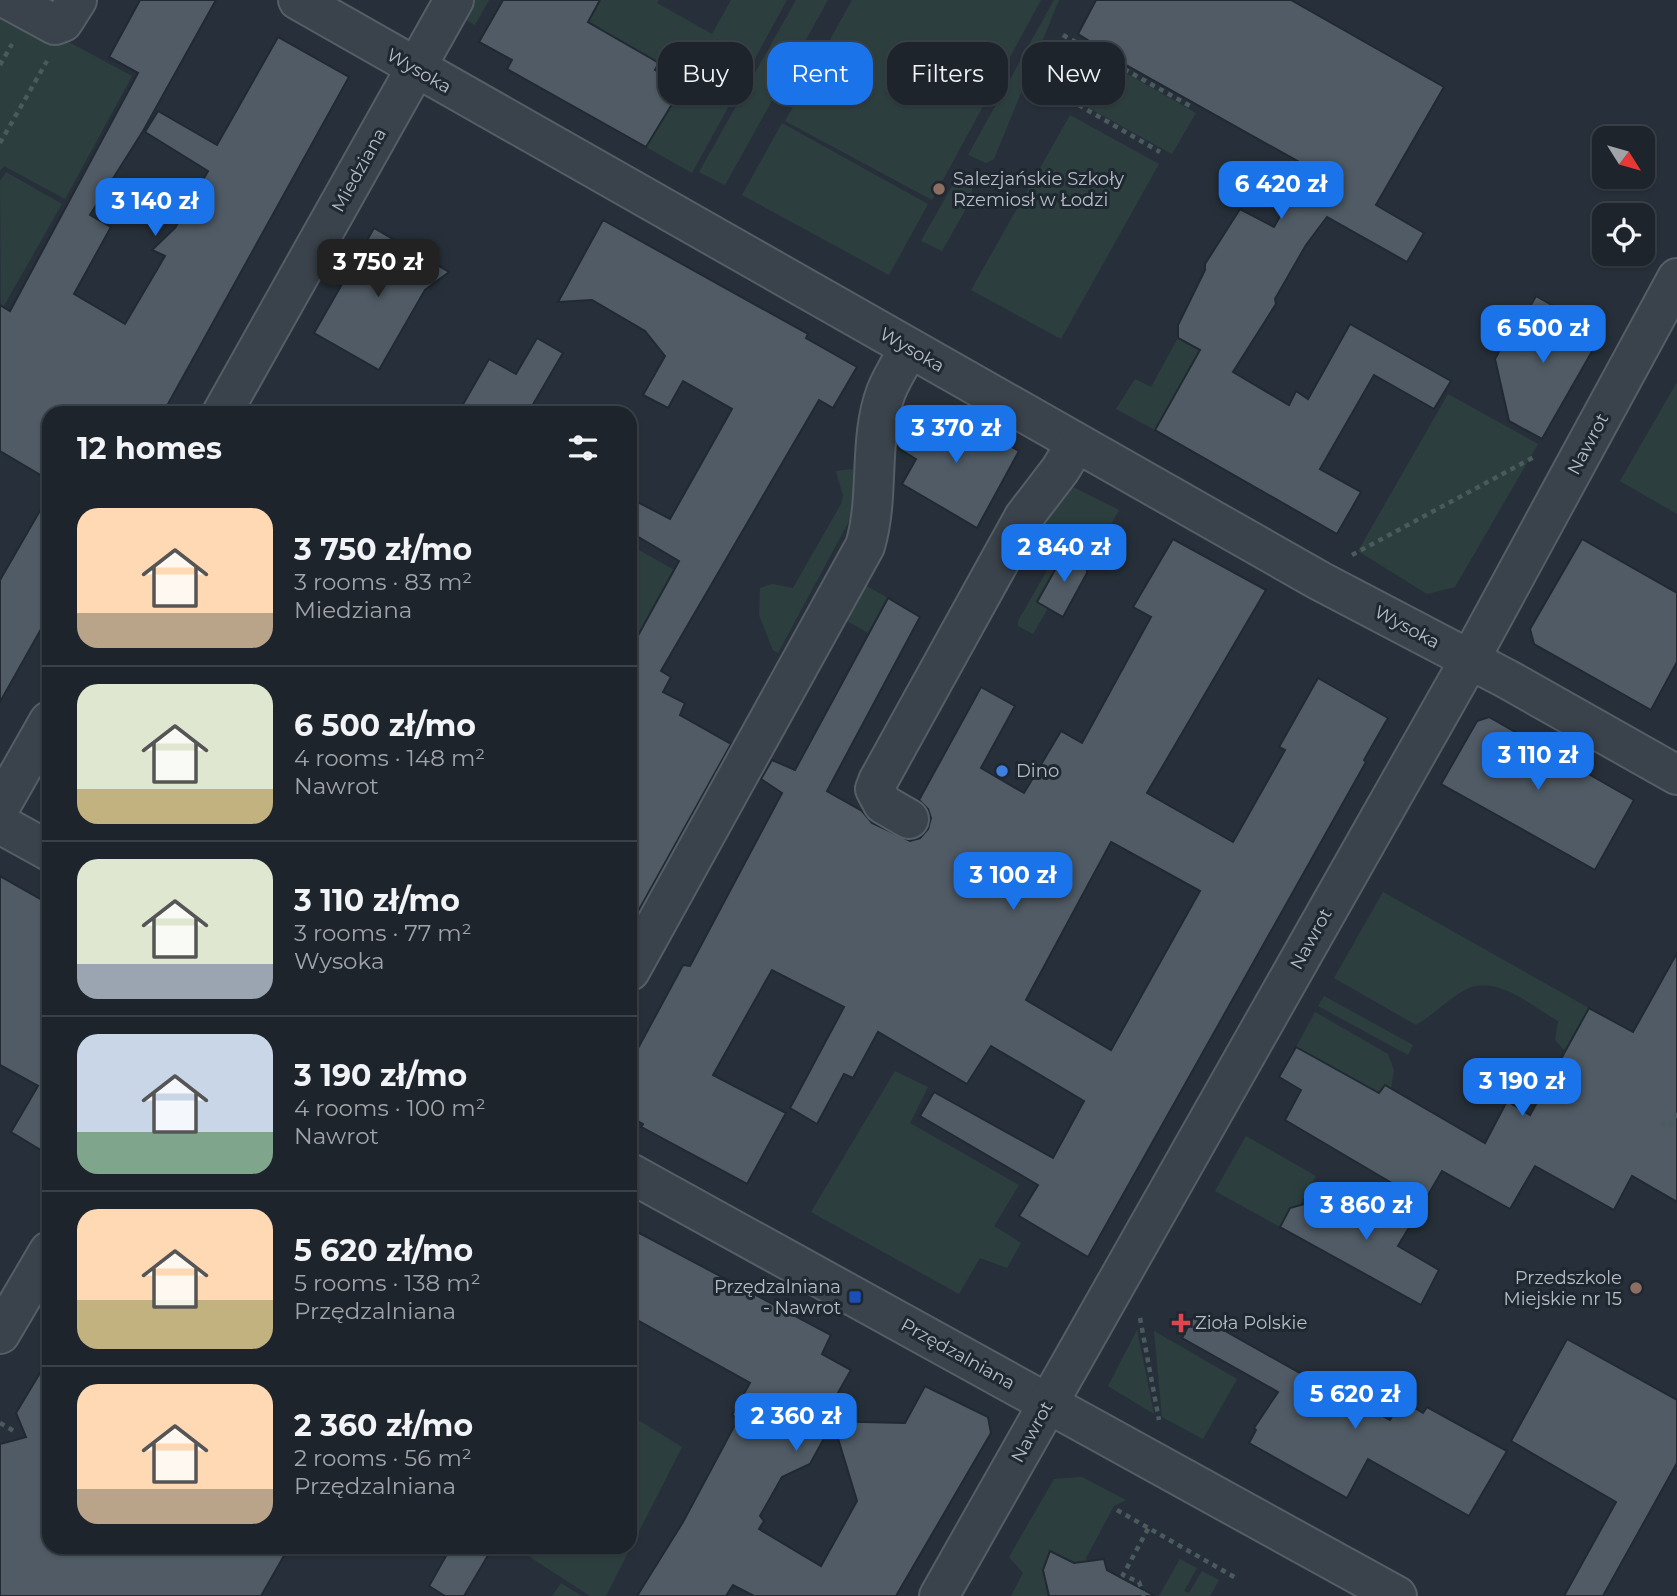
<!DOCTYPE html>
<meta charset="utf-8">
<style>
:root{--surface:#1d242c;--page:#252c34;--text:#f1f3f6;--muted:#a0a4a9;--line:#3b4148;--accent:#1a73e8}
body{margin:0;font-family:Montserrat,sans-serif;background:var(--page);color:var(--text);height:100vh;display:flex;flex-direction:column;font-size:26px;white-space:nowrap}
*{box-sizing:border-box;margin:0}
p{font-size:23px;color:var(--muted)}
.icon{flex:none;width:38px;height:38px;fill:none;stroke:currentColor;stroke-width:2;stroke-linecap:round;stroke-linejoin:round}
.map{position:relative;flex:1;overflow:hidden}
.panel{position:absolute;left:42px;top:406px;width:595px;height:1148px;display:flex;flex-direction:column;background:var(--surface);border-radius:21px;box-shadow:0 2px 5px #0004,0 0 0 2px var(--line)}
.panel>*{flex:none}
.guide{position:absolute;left:658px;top:42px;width:665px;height:63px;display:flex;gap:14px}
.needle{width:46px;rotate:127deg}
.controls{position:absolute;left:1592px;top:126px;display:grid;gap:14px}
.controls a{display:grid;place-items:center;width:63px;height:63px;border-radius:14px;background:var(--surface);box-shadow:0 2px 5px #0004,0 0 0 2px var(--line);font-size:35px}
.price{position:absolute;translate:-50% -60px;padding:0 16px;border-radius:14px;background:var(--accent);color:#fff;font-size:23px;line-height:46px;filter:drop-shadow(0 2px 4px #0008)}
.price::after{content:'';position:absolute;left:50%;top:42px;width:21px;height:16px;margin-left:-10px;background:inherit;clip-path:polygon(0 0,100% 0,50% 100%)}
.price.selected{background:#222;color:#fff}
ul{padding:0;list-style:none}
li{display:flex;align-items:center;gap:21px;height:175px;padding:0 35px}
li+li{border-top:2px solid var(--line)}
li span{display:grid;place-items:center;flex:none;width:196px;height:140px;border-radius:21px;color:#555}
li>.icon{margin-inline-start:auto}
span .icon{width:84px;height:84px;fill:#fffc;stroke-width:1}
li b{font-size:30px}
h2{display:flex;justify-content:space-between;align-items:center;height:84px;padding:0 35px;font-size:30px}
.pill{padding:0 24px;border-radius:21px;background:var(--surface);box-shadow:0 2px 5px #0004,0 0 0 2px var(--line);font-size:24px;line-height:63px}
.pill.selected{background:var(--accent);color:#fff}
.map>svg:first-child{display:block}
</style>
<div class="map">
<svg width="1677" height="1596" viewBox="0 0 1677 1596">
<rect width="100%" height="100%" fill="#27303a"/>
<g fill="#2c3f3e">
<path d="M475,0H489L475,25L464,19Z"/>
<path d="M600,0H659L657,3L712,34L731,0H787L692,173L646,147L683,86L655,70L659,62L629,45L572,24Z"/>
<path d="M796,0H828L725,185L699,172Z"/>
<path d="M852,0H1041L932,200L785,121Z"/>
<path d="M1054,0H1059L994,159L986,163L968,155Z"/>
<path d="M0,5L132,76L65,199L4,166L0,171Z"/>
<path d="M1094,55L1196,113L1172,154L1071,98Z"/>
<path d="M1070,115L1159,164L1061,339L971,290Z"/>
<path d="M782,123L928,204L889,275L742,195Z"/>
<path d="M6,172L62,204L1,311L0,181Z"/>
<path d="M956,179L972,188V198L942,251L921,241Z"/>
<path d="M1178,338L1200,350L1155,430L1116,409L1135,379L1151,387Z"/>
<path d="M1677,382V514L1620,481Z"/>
<path d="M1448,394L1538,444L1455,587L1427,594L1358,551Z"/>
<path d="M853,469L855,510L778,653L773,650L759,615L760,588L772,584L793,588L841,504L843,496L836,471Z"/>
<path d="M1073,487L1119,510L1090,563L1066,550L1048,608L1033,634L1018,626V621L1065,539L1043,523Z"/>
<path d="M630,545L676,571L630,653Z"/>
<path d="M856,580L888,598L868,633L837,615Z"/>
<path d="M1383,892L1589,1008L1565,1051L1555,1040L1558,1021C1532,1006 1495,973 1465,990C1448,999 1433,1015 1416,1025L1334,978Z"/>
<path d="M1324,996L1413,1045L1408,1055L1318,1006Z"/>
<path d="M1315,1012L1388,1054L1394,1070L1391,1089L1385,1085L1381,1091L1362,1092L1356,1080L1296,1047Z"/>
<path d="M895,1071L928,1087L910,1123L1019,1185L994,1226L1021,1243L1007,1268L980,1258L959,1294L811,1212Z"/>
<path d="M1246,1136L1316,1176L1300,1205L1290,1208L1280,1227L1215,1191Z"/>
<path d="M1137,1330L1154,1414L1108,1386Z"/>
<path d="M1154,1331L1237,1379L1203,1439L1162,1417Z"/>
<path d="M630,1415L682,1447L606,1596H590L519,1550L521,1547H630Z"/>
<path d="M1082,1477L1126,1500L1114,1506L1086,1558L1092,1575L1048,1558L1043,1570L1045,1580L1055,1586L1047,1596H1011L1023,1573L1009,1557L1054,1479Z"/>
<path d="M1180,1559L1197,1568L1184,1591L1189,1593L1202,1571L1219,1580L1210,1596H1159Z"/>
<path d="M561,1583L582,1596H552Z"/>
</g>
<g fill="#505b65" stroke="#212932" stroke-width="2" fill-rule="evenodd">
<path d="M140,0H216L143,131L90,215L111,227L74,294L125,324L165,256L152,250L175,228L208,171L145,132L158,111L217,145L278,37L349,77L163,413H49V480L0,451V305L10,311L138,73L109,57Z"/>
<path d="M503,0H600L588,22L659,63L655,70L683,86L646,147L507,69L512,60L479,42Z"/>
<path d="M1096,0H1291L1444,87L1376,205L1424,233L1407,262L1327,217L1306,245L1275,299L1276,304L1233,372L1289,405L1296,391L1308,399L1350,324L1451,381L1434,409L1374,375L1320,469L1361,492L1337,534L1155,430L1200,350L1178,338V325L1205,270V264L1240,209L1274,227L1308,167L1103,52L1104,50L1078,34Z"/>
<path d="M603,220L808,334L806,338L857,367L833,408L819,400L661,671L671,677L663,692L685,703L680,715L731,744L630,926V650L679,561L630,532V498L670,519L732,409L683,381L668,408L643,395L665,356L645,331L592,300L558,302Z"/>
<path d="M374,228L449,272L425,290L379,370L314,333Z"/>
<path d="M1536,296L1602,334L1542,439L1509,421L1495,359L1503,344L1510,342Z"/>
<path d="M537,338L563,353L528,413H458L489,359L516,374Z"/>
<path d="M945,410L1019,451L977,528L902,484L916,459L898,448L919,411L938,422Z"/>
<path d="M49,495V615L0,702V580Z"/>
<path d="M1173,539L1266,590L1147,793L1233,842L1285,750L1279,747L1318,678L1388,718L1364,760L1366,762L1088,1257L1019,1216L1038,1185L920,1116L934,1092L1053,1158L1084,1101L991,1046L967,1084L878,1032L853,1078L844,1074L817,1124L790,1108L844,1007L772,970L713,1075L786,1113L747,1184L641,1127L643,1124L630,1117V1063L683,965L690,966L782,793L761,779L772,760L795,770L888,598L920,617L827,791L862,811L872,823L910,841L920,838L928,829L931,818L928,809L919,800L981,687L1015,706L981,768L1024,793L1061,731L1082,743L1151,617L1133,607ZM1111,842L1200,891L1111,1050L1026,1000Z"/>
<path d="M1582,539L1677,593V662L1651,710L1534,644L1530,629Z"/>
<path d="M1066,550L1087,561V573L1063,617L1037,602Z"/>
<path d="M1489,717L1634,800L1595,870L1441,784L1477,721Z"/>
<path d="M0,876L49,904V1155L11,1132L38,1086L0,1065Z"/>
<path d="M1677,953V1202L1632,1176L1614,1210L1535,1166L1510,1209L1442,1171L1424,1202L1285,1120L1301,1090L1279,1077L1296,1047L1379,1093L1385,1085L1485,1143L1507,1101L1530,1115L1589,1008L1633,1032Z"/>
<path d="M1308,1203L1422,1206L1398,1246L1439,1270L1421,1305L1280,1227L1290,1208Z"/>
<path d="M630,1228L831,1335L822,1354L851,1370L822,1421L905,1423L925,1386L988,1417L991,1433L896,1596H754L733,1585L726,1596H637L683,1522L738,1419L732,1415L750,1383L630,1316ZM833,1422L857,1501L821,1566L759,1529L764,1521L760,1516L782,1477L810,1464Z"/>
<path d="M1195,1314L1362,1408L1364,1406L1390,1420L1401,1400L1423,1413L1427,1407L1507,1451L1469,1516L1368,1459L1347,1498L1249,1443L1256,1430L1254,1428L1278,1392L1182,1338Z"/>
<path d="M1567,1339L1677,1400V1463L1603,1596H1564L1616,1502L1511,1441Z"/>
<path d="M49,1358V1547H289L261,1596H0V1444L26,1437L16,1413Z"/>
<path d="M451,1547H493L464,1596H445L429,1586Z"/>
<path d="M1050,1551L1074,1563L1104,1559L1107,1570L1155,1596H1049L1043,1570Z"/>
</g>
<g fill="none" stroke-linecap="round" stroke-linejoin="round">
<defs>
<g id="minor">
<path d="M9,0L55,25L63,22L77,0"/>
<path d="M298,0L1320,581L1507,679L1677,775"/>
<path d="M222,413L454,0"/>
<path d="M0,807L49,721"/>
<path d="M909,819L883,804L875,789L878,781L1024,517L1060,470L1076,444"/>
<path d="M0,824L49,851"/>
<path d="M630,971L865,546C880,497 868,440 886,392C892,377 901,363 909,349"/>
<path d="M630,1173L1397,1596"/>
<path d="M0,1334L49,1251"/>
<path d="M939,1596L1470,659L1677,278"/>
</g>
</defs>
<use href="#minor" stroke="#555d66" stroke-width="42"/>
<g stroke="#4a5b5d" stroke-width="4.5" stroke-dasharray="5 5" stroke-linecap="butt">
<path d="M1063,35L1192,107"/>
<path d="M0,65L12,44"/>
<path d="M1044,85L1160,152"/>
<path d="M0,143L47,61"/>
<path d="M1352,555L1534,457"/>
<path d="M1661,1123L1669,1127L1677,1113"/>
<path d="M1140,1318L1159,1420"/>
<path d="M0,1423L14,1431"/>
<path d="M1117,1510L1236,1578"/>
<path d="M1144,1596L1139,1582L1123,1575L1149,1527"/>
</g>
<use href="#minor" stroke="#3a424b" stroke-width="38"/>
</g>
<g fill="#8d6e63" stroke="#1f2730" stroke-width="2.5">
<circle cx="939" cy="189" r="7"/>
<circle cx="1636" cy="1288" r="7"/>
</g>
<circle fill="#3f7fe0" stroke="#1f2730" stroke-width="2.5" cx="1002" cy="771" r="7"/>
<rect fill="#1a4fb4" stroke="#1f2730" stroke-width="2.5" x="848" y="1290" width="14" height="14" rx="3.5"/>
<path fill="#e0444e" stroke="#1f2730" stroke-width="2.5" d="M1177.5 1312.5h7v7h7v7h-7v7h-7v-7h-7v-7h7z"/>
<g text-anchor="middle" stroke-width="6" stroke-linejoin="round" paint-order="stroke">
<g font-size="18" fill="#b6bdc6" stroke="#1f2730">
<text transform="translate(419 71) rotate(30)" y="6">Wysoka</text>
<text transform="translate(359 170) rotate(-61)" y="6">Miedziana</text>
<text transform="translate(912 350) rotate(30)" y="6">Wysoka</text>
<text transform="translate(1588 444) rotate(-62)" y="6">Nawrot</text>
<text transform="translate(1407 627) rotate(28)" y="6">Wysoka</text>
<text transform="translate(1311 939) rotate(-61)" y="6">Nawrot</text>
<text transform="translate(958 1354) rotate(29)" y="6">Przędzalniana</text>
<text transform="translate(1032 1432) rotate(-61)" y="6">Nawrot</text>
</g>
<g font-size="18" fill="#b6bdc6" stroke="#1f2730" text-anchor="start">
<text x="953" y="185">Salezjańskie Szkoły<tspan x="953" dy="21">Rzemiosł w Łodzi</tspan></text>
<text x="1016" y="777">Dino</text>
<text x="1622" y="1284" text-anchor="end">Przedszkole<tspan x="1622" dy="21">Miejskie nr 15</tspan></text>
<text x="841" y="1293" text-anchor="end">Przędzalniana<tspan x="841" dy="21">- Nawrot</tspan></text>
<text x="1195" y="1329">Zioła Polskie</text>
</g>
</g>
</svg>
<div class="controls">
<a><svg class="needle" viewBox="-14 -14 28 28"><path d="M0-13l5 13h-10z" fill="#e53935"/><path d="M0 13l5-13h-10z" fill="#a0a4a9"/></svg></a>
<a><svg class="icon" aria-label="locate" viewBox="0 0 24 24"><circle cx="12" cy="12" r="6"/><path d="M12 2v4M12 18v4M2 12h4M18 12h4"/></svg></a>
</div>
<b class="price" style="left:1281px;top:221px">6 420 zł</b>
<b class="price" style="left:155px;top:238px">3 140 zł</b>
<b class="price selected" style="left:378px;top:299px">3 750 zł</b>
<b class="price" style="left:1543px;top:365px">6 500 zł</b>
<b class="price" style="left:956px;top:465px">3 370 zł</b>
<b class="price" style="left:1064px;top:584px">2 840 zł</b>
<b class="price" style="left:1538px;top:792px">3 110 zł</b>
<b class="price" style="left:1013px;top:912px">3 100 zł</b>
<b class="price" style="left:1522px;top:1118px">3 190 zł</b>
<b class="price" style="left:1366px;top:1242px">3 860 zł</b>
<b class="price" style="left:1355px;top:1431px">5 620 zł</b>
<b class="price" style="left:796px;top:1453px">2 360 zł</b>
<div class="guide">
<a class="pill">Buy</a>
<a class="pill selected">Rent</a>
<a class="pill">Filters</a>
<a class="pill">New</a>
</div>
<section class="panel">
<h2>12 homes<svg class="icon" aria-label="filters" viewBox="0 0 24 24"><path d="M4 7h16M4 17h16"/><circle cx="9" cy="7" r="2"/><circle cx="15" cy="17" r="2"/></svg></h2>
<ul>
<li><span style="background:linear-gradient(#ffd9b3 75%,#b9a48a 0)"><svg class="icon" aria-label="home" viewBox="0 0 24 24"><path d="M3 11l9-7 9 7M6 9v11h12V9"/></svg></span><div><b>3 750 zł/mo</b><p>3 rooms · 83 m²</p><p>Miedziana</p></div></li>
<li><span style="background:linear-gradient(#dfe7d0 75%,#c2b280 0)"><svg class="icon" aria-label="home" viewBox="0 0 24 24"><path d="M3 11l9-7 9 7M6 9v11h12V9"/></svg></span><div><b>6 500 zł/mo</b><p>4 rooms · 148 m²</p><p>Nawrot</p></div></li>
<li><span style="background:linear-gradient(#dfe7d0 75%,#9aa5b1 0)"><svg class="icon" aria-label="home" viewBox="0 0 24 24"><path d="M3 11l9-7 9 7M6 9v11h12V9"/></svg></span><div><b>3 110 zł/mo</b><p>3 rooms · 77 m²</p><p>Wysoka</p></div></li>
<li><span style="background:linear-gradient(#c9d6e8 70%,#7fa58c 0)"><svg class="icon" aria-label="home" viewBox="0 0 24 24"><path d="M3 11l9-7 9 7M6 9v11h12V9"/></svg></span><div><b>3 190 zł/mo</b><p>4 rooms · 100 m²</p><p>Nawrot</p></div></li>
<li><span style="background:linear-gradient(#ffd9b3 65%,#c2b280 0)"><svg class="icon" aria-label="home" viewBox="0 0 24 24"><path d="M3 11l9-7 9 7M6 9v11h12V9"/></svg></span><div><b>5 620 zł/mo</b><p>5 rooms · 138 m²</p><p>Przędzalniana</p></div></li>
<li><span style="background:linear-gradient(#ffd9b3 75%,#b9a48a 0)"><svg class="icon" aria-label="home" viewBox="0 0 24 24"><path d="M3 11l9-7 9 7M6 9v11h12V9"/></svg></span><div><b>2 360 zł/mo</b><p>2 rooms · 56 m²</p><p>Przędzalniana</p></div></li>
</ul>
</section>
</div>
